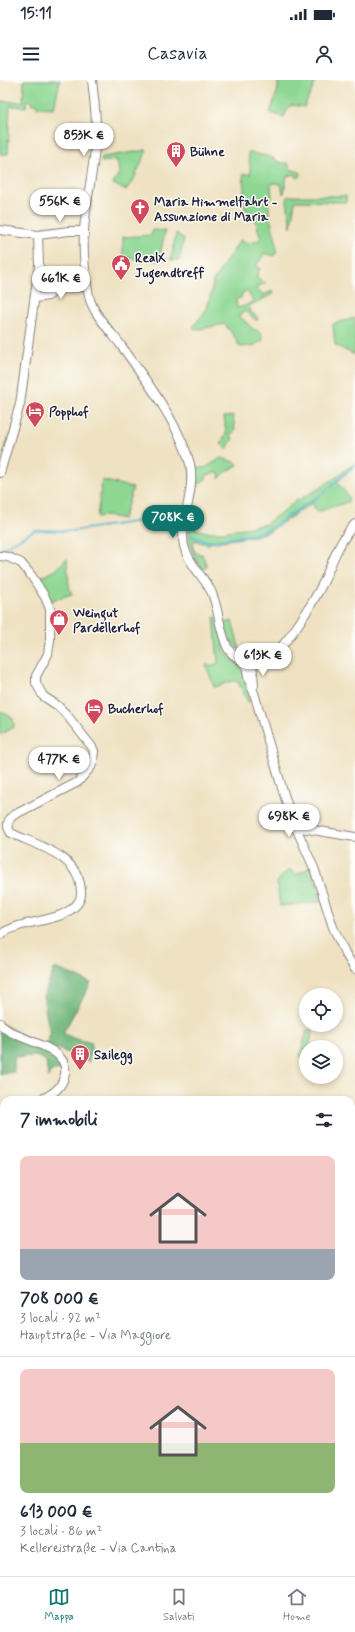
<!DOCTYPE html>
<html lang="it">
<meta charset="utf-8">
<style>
:root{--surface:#fff;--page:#f6f6f7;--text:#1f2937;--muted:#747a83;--line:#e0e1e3;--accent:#0f766e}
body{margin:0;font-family:Mynerve,sans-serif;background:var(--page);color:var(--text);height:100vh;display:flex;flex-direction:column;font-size:15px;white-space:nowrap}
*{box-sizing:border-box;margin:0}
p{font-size:13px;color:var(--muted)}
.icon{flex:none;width:22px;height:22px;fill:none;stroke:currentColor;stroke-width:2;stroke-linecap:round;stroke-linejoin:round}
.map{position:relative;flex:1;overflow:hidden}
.sheet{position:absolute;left:0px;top:1016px;width:355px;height:480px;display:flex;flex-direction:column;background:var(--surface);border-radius:12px 12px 0 0;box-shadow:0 2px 6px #0003}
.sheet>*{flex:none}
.controls{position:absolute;left:299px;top:908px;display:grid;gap:8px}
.controls a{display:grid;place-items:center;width:44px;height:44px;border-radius:50%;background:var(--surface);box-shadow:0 2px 6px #0003;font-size:20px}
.price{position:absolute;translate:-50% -34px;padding:0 9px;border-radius:14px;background:#fff;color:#222;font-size:13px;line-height:26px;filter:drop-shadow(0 1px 2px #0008)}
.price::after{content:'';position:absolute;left:50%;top:24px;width:12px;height:9px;margin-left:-6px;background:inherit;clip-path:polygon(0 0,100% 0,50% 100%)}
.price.current{background:var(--accent);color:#fff}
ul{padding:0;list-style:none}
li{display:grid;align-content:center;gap:8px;height:212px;padding:0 20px}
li+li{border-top:1px solid var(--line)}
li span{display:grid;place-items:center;height:124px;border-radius:8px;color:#555}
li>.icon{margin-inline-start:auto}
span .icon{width:72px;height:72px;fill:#fffc;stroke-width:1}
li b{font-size:17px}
h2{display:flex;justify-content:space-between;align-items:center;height:48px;padding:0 20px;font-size:17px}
.status{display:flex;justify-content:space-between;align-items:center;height:28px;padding:0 20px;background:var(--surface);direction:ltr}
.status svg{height:11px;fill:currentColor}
header{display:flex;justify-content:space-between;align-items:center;height:52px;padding:0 20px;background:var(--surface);font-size:18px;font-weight:600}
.menu{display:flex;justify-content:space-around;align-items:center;height:56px;border-top:1px solid var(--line);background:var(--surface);font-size:11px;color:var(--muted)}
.menu a{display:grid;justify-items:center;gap:2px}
.menu .current{color:var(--accent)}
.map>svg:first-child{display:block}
</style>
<div class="status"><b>15:11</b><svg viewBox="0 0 49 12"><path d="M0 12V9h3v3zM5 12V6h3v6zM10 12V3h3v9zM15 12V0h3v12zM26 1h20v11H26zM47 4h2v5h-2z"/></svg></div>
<header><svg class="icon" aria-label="menu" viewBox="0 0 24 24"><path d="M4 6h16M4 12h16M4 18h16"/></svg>Casavia<svg class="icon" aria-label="person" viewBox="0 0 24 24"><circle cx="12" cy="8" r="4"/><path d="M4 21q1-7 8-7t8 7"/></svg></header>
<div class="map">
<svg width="355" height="1496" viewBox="0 0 355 1496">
<rect width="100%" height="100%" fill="#fdfcf7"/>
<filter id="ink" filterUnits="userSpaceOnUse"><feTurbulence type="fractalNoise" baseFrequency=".025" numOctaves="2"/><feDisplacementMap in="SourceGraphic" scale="8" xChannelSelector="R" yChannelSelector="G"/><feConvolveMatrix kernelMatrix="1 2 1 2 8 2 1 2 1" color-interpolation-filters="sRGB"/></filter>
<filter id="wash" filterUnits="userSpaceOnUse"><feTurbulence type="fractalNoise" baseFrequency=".012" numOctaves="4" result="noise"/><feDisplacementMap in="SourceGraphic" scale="16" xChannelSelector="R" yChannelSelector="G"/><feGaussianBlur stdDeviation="0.9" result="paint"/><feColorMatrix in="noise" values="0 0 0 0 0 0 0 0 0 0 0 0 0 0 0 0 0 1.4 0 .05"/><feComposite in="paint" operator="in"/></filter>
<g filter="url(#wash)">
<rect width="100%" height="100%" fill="#efe2c2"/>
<g fill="#8dd792" stroke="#587c66" fill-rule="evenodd">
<path d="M24,0H60L54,28L37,27V24H31V21L27,20L26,27L10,26L8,74H0V21L23,22Z"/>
<path d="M278,0H315L313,8L304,27L292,25L288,28L284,37L270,33L278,9Z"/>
<path d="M147,70L134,99L126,110L113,104L119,93L117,80L101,82L102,77Z"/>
<path d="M248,72L271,77L281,83H288L290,89L300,92V97L296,98V94L287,96L284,113L283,114L281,104L274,103L271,105L272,118L268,120L270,138L276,160L277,171L274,176L265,173L256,186L260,188L256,198L260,199V201L266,203L256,207L263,215L272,211L273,214L249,226V230L258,238L257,241L245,231L239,236L252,248L261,253L263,260L253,266L240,267L235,258L225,244L195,250L193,247L207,229L212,210L213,201L240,160L249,164L261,159L253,133L245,130L243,94H251ZM247,211L253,221L245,226L237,228L236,219L241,218L242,213Z"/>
<path d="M288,116H346V122L295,121L291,147L287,121Z"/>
<path d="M152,150L165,151L159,181L123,178V157L152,155Z"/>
<path d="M176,153L184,159L179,180H171Z"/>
<path d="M355,238V275L335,265L333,244Z"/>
<path d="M233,336L235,350L230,356L233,358L227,369L221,364L226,353L224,337Z"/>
<path d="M221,378L237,383L238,385L226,392L219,399L220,394L217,392L207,395L206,399L202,401V403L191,404L190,386L205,388Z"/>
<path d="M355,383V386L337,402L349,417L348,422L317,432L312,423L270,451L255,456L209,463L208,465L194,460L193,469L196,473L202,474L207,487L203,489C192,473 187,466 190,447L206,452H223L266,444L296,421L322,407Z"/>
<path d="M102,400L133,408L123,439L109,436L97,437Z"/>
<path d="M67,478L69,506L72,514L50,521L39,498L56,490Z"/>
<path d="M214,537H216L225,571L232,579L239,584L247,600L252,619L248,622L238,602C229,599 223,606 214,607L206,585H214L218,583Z"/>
<path d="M232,541L240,570C230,564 228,553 225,543Z"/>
<path d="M0,631L13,638L14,647L0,655Z"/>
<path d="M310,786L319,811L321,822L280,826L277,802L289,789L296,794L304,791Z"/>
<path d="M307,950H313L309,967H306V981L300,976Z"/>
</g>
<path fill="#72b87c" stroke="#4a6d5c" d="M54,889H58L91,903L63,953L73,958L92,963L89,982L56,968L55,973L65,994L58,990L51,991L48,998L46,981L36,976L14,977V992L0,994V943L45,967L51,952L49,950L43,917Z"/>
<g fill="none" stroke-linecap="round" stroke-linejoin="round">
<g stroke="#4eb0cd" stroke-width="2">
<path d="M189,455L209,462L254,454L269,449L322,414L355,385"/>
<path d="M0,470L35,450L73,451L147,440L178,450"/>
<path d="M0,1184L4,1186"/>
<path d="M351,1263H355"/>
</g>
</g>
</g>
<g filter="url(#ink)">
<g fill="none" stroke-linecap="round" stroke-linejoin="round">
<defs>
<g id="minor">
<path d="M92,0C94,19 97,38 96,57C94,89 86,120 84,151C83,172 85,196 89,216C92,232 110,251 120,264C144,297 180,345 190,384C196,411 179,442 184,466C188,483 203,496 211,511C219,527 220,557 229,570C234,578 244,582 254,582C258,582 262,581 266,580C285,570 314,521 324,501C333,480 339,461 355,444"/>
<path d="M0,150L38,155L69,151H84"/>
<path d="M35,218L48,216L60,207H87"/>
<path d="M0,393L20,324L39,185L38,155"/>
<path d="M0,476L8,477L21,483L31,495L45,517L50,529V560L48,574L36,596V603L43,616L58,626L66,634L92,667L94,671L93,681L91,687L78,702L14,735C7,740 6,746 11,753C38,766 80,775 81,812C82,824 70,831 61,835C41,843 18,842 0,855"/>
<path d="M246,582L248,598L254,613L282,708L292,739L314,788L333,847L345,873L355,889"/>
<path d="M252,582L254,605"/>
<path d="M296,748H301L355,757"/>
<path d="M0,943C12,962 70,963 65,994C62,1009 52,1014 40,1020"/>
<path d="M0,1056L4,1051"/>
</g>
</defs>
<use href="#minor" stroke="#88827e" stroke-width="10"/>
<use href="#minor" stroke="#fff" stroke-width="8"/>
</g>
</g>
<defs>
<symbol id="building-pin" viewBox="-11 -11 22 30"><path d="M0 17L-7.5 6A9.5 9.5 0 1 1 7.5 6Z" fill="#d1495b" stroke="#fdfcf7"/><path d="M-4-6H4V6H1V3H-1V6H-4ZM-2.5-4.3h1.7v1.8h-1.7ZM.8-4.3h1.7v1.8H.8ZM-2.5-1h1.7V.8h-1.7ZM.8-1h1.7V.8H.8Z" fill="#fff"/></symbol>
<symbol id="church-pin" viewBox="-11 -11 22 30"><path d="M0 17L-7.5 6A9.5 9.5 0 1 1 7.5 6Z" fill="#d1495b" stroke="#fdfcf7"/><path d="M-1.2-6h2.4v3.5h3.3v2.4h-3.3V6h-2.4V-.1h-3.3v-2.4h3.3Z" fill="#fff"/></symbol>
<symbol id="civic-pin" viewBox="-11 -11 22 30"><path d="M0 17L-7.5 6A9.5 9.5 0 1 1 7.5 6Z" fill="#d1495b" stroke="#fdfcf7"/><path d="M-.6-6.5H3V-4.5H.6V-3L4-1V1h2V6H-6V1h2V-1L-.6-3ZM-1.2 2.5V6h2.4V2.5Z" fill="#fff"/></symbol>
<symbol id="hotel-pin" viewBox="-11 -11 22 30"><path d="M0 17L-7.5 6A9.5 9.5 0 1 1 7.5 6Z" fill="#d1495b" stroke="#fdfcf7"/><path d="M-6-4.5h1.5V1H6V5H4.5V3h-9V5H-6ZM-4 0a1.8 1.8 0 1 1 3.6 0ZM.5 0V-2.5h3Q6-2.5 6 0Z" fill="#fff"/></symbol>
<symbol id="shop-pin" viewBox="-11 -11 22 30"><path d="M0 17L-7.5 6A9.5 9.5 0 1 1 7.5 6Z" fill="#d1495b" stroke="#fdfcf7"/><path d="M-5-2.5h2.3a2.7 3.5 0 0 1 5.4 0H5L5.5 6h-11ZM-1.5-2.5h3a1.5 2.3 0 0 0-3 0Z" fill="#fff"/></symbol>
</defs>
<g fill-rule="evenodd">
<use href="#building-pin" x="165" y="60" width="22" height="30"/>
<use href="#church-pin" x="129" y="117" width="22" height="30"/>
<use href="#civic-pin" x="110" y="173" width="22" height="30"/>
<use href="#hotel-pin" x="24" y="320" width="22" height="30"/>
<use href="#shop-pin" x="48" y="528" width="22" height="30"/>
<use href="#hotel-pin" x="83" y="617" width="22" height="30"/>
<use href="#building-pin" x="69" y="963" width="22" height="30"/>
</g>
<g text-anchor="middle" stroke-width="3" stroke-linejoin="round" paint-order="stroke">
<g font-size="13" font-weight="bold" fill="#22223b" stroke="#fdfcf7" text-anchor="start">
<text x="190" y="76">Bühne</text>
<text x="154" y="126">Maria Himmelfahrt -<tspan x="154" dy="15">Assunzione di Maria</tspan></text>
<text x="135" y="182">RealX<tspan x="135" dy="15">Jugendtreff</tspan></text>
<text x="49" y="336">Popphof</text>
<text x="73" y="537">Weingut<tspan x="73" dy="15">Pardellerhof</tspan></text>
<text x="108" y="633">Bucherhof</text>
<text x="94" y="979">Sailegg</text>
</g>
</g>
</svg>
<div class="controls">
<a><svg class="icon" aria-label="locate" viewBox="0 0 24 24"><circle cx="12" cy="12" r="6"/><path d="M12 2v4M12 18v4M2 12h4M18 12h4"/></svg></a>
<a><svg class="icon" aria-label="layers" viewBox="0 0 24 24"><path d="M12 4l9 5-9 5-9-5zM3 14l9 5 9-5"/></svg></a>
</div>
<b class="price" style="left:84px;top:77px">853K €</b>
<b class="price" style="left:60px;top:143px">556K €</b>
<b class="price" style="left:61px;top:220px">661K €</b>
<b class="price current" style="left:173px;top:459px">708K €</b>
<b class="price" style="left:263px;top:597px">613K €</b>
<b class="price" style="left:59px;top:701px">477K €</b>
<b class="price" style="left:289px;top:758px">698K €</b>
<section class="sheet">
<h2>7 immobili<svg class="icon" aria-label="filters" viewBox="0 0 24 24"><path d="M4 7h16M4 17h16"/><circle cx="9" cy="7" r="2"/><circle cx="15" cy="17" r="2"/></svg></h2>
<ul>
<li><span style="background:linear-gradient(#f6c9c9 75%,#9aa5b1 0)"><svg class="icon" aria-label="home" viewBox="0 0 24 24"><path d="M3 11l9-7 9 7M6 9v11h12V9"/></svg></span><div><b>708 000 €</b><p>3 locali · 92 m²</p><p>Hauptstraße - Via Maggiore</p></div></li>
<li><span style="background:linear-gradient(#f6c9c9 60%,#8fb573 0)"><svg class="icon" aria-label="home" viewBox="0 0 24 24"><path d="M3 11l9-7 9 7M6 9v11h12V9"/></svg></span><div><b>613 000 €</b><p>3 locali · 86 m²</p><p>Kellereistraße - Via Cantina</p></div></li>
</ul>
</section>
</div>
<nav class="menu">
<a class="current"><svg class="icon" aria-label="map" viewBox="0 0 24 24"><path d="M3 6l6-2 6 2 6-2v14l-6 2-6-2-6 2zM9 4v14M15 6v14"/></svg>Mappa</a>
<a><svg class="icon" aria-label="saved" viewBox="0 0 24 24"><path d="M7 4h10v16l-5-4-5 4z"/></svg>Salvati</a>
<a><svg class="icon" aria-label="home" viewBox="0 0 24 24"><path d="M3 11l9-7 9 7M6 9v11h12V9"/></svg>Home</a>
</nav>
